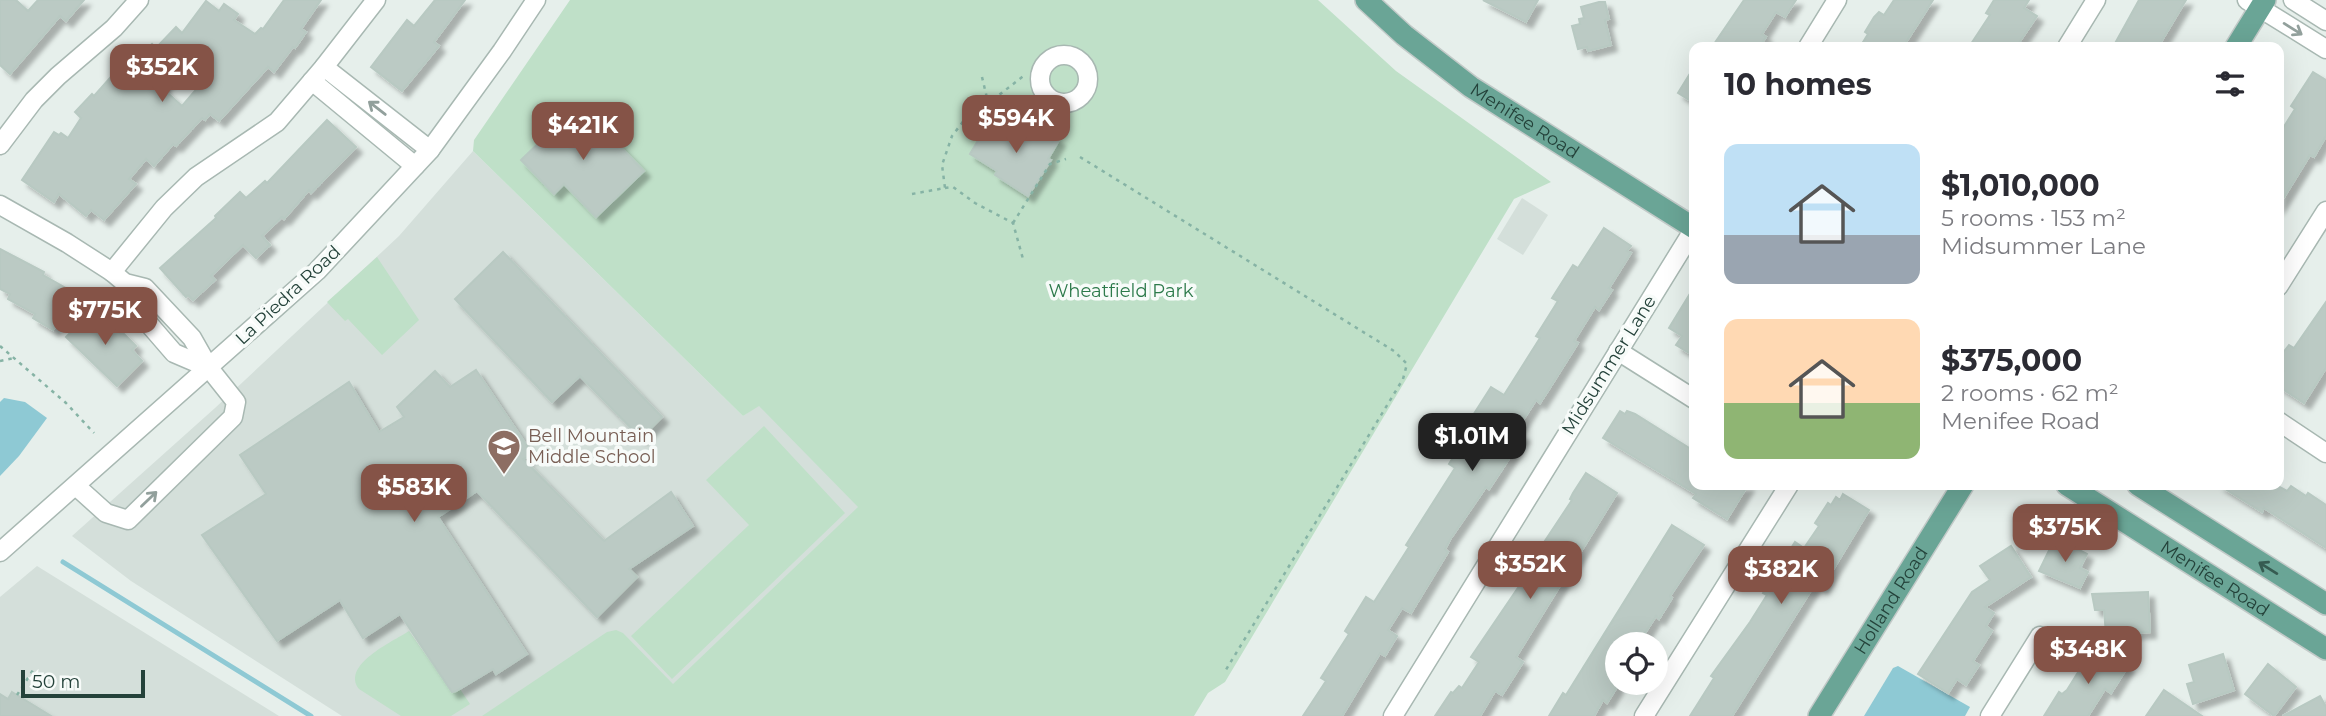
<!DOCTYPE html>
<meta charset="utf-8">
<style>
:root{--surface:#fff;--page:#f2f2f3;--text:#2b2b33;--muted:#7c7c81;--accent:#855347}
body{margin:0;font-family:Montserrat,sans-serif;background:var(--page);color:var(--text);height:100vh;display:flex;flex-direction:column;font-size:26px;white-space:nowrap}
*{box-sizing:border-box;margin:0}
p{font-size:23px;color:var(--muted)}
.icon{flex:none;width:38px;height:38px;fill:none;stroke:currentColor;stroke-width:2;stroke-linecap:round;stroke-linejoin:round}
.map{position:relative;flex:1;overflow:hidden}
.panel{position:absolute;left:1689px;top:42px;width:595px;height:448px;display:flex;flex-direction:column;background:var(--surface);border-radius:14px;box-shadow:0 7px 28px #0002}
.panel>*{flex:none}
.controls{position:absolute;left:1605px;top:632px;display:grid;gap:14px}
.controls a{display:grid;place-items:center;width:63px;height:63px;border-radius:50%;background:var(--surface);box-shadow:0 7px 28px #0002;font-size:35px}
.scale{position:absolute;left:21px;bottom:18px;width:124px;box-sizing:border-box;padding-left:7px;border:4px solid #24423a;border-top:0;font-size:19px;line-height:24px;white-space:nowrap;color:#24423a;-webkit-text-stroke:5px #f7fbf9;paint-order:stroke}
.price{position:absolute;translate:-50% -60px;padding:0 16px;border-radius:14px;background:var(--accent);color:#fff;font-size:23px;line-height:46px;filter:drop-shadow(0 2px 4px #0008)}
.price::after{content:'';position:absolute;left:50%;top:42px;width:21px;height:16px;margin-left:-10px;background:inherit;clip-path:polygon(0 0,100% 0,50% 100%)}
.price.current{background:#222;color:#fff}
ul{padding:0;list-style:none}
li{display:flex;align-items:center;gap:21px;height:175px;padding:0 35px}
li span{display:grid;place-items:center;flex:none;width:196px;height:140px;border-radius:14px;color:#555}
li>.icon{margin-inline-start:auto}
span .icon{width:84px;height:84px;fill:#fffc;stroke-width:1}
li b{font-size:30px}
h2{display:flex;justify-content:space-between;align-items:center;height:84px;padding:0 35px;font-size:30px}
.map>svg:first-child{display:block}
</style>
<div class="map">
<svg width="2326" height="716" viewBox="0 0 2326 716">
<defs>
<filter id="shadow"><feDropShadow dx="6" dy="6" stdDeviation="2" flood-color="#0004"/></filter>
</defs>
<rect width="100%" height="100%" fill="#e6efeb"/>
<g fill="#d4dfda">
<path d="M473,151L743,416L758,405L1194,716H342L131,581L72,536L215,408L399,236Z"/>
<path d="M1522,198L1548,215L1523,255L1497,239Z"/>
<path d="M37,566L279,716H0V597Z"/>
</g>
<g fill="#bfe0c8">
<path d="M570,0H1318L1396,71L1551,182L1514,199L1225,682L1208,693L1194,716H482L607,632L616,630L623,633L673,684L858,507L759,406L743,416L473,151L474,140Z"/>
<path d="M377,257L419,320L382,355L348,319L345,321L327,302Z"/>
<path d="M764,426L845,513L672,679L631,636L749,525L706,480Z"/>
<path d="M409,631L452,692L460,689L470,704L451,716H401L359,689C341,665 392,642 409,631Z"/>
</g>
<g fill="#8ec9d4">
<path d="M4,398L25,402L47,418L19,456L0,476V402Z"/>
<path d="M1898,666L1970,707L1965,716H1864L1893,668Z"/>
</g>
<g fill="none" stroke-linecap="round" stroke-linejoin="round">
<path stroke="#8ec9d4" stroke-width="5" d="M63,562L311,716"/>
</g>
<g fill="#bbcac4" stroke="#b8c9c2" stroke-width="2" fill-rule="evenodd" filter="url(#shadow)">
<path d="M0,0H16L28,11L38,0H84L66,21L60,16L10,74L0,65Z"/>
<path d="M284,0H321L301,29L306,32L295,48L293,47L274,72L268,67L219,121L210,114L205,120L202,118L176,146L173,144L154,166L146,159L129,179L136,184L104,220L91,210L86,216L59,194L54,202L22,180L54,132L59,135L61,133L68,138L81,118L75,112L92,94L94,96L110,78L117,84L119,80L123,83L143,60L139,56L152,44L156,48L176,27L182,33L206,1L219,11L224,4L238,14L234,20L255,34L261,28L263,29ZM182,67L200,85L182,106L161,87Z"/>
<path d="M435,0H465L434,42L439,46L402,91L371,67L407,20L414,26Z"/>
<path d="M1483,0H1538L1526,22Z"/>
<path d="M1744,0H1796L1785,17L1776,12L1762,34L1766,37L1759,47H1712Z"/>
<path d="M1894,0H1933L1903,47H1860L1868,34L1865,32L1874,17L1879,12L1884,15Z"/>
<path d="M1994,0H2029L2024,8L2037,16L2016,47H1969L1990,15L1986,13Z"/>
<path d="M2139,0H2186L2158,47H2113Z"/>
<path d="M1599,2H1605L1609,19L1605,20L1611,45L1588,51L1587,47L1578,49L1572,26L1580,24L1579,19L1584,18L1581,7Z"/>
<path d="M1694,67V103L1678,93Z"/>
<path d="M2313,72L2326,80V136L2314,157L2310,155L2278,207V136L2295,109L2291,106Z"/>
<path d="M576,107L586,118L590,115L644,171L596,217L564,184L554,194L521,160Z"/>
<path d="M327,120L356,147L311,193L309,190L284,219L282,217L262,236L270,245L256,258L243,245L211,276L215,280L193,300L188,295L186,297L160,268L216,218L215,216L240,192L246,198L265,181L267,183Z"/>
<path d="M989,122L1019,141L1031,123L1059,140L1048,159L1051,160L1028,196L995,175L997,171L970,154Z"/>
<path d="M1604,228L1631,246L1627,251L1631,253L1609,288L1612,290L1599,310L1595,307L1574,341L1578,343L1551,386L1540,403L1536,400L1516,431L1524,436L1489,489L1486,487L1451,538L1445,549L1448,552L1411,613L1402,608L1388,630L1397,636L1385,656L1380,653L1342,716H1303L1326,681L1321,678L1349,634L1345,631L1366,597L1374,602L1409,547L1406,545L1455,468L1449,464L1475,423L1470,420L1491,387L1504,395L1540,338L1536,336L1558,301L1552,298L1573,265L1578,268Z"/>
<path d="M0,249L44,272L43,275L73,292L71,295L74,297L53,330L33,318L35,314L8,299L10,294L0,289Z"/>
<path d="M503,252L662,417L641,438L580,376L552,402L455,299Z"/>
<path d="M1694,287V356L1676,345L1682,336L1669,328Z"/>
<path d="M2326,302V368L2304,403L2278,386V379L2284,371L2278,367V359L2289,345L2294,348Z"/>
<path d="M95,308L121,334L123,333L136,346L132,350L142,361L117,386L66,337Z"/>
<path d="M476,370L533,455L523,459L604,541L671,492L693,526L629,569L637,577L597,617L477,491L438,517L527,654L496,674L493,669L456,691L452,692L400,614L363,638L340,600L277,641L202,535L266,494L240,455L349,382L379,432L404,417L397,407L435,371L450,387Z"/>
<path d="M1620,411L1625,414L1627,411L1635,414L1694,451V485H1748L1727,519L1693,498L1696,494L1603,438Z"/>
<path d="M1586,473L1617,493L1516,657L1523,662L1502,695L1495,691L1480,716H1435L1451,692L1453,693L1459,686L1462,688L1479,662L1471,657L1528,573L1525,571L1572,500L1570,499L1573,493Z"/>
<path d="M2219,485H2276L2287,491L2291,486L2306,496L2308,493L2326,505V548L2264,508L2262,512Z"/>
<path d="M1843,494L1869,510L1822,588L1815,584L1732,716H1690L1714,678L1711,676L1750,622L1767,595L1763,593L1795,542L1804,548L1819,526L1815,523L1828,503L1831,505L1836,497L1840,500Z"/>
<path d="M1672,525L1704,545L1670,596L1672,598L1659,619L1656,616L1638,644H1617V687L1607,703L1603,700L1594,716H1549L1563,693L1566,695Z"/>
<path d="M2055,538L2087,554L2080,568L2088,572L2080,588L2039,571Z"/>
<path d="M2011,546L2031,577L1985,607L1994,613L1986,626L1992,631L1973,661L1979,665L1966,685L1957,679L1948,693L1918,674L1972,592L1990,580L1980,566Z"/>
<path d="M2148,592L2150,632L2106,634L2104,610H2095L2092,594Z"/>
<path d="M2098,648L2128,666L2111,693L2105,689L2088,716H2044L2059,692L2062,694L2067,690L2087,658L2090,660Z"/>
<path d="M2223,654L2234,690L2193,704L2187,684L2194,682L2189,665Z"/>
<path d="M2268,664L2296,687L2274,716L2245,694Z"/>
<path d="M2164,690L2202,716H2146Z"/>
<path d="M12,692L51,716H0V694L8,699Z"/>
<path d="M2320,696L2326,707V716H2283Z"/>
</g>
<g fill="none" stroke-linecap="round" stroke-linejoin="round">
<defs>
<g id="minor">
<path d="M2247,0L2326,49"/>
<path d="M2293,0L2326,21"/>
<path d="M1808,47L1837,0"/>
<path d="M2067,47L2096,0"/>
<circle cx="1064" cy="79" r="24"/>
<path d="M324,67L430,150"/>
<path d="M312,81L415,166"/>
<path d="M0,145L34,100L58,76L114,28L139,0"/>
<path d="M0,205L67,243L112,272L125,283L145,288L192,338L209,368L236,402L233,417L128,520L106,513L76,486"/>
<path d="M112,272L164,208L196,177L277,122L324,67L376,0"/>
<path d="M125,283L129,301L174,353L209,368"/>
<path d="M2278,287L2326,211"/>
<path d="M1618,351L1694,399"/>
<path d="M2278,421L2326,453"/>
<path d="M0,552L317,271L430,150L502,51L536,0"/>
<path d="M1393,716L1694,229"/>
<path d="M1644,716L1789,485"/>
<path d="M1990,716L2040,636"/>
</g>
<g id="major">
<path id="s1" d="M1366,0L1404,35L1471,87L1694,228"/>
<path d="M2236,47L2265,0"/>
<path id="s2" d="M2067,485L2326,649"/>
<path d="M2138,485L2326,604"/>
<path id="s3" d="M1819,716L1963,485"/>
</g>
</defs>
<use href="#minor" stroke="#a8b8b2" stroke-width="21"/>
<use href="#major" stroke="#c2cac8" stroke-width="24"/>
<g stroke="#86b3a5" stroke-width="2.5" stroke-dasharray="3.5 5" stroke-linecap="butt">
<path d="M982,77L987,98"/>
<path d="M1080,157L1394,351L1407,364L1403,379L1224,673"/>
<path d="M945,188L953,187L975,203L1013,223L1023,259"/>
<path d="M912,194L945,188L942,165L952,136L978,102L999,95L1026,74"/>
<path d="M1013,223L1050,164L1066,159"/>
<path d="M0,346L66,403L94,433"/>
<path d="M0,361L14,358"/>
<path d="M17,695L35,667"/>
</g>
<use href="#minor" stroke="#fff" stroke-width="18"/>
<use href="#major" stroke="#6aa596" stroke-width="21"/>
</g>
<defs><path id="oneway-shaft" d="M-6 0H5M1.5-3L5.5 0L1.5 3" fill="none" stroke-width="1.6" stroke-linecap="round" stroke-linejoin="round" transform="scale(1.75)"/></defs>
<g stroke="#92a09c">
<use href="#oneway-shaft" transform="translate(2293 29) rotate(32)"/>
<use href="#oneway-shaft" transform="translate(377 108) rotate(-142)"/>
<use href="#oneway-shaft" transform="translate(149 499) rotate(-44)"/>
</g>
<use stroke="#365b51" href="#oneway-shaft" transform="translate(2268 568) rotate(-148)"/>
<defs>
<symbol id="school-pin" viewBox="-11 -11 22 30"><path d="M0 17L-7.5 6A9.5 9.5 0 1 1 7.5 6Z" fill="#8d6e63" stroke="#f7fbf9"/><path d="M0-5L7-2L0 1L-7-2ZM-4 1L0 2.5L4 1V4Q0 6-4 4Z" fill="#fff"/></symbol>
</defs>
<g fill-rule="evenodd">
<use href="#school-pin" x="485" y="427" width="38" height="52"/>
</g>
<g text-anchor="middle" stroke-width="7" stroke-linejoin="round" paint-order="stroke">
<g font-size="18" fill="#24423a" stroke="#f7fbf9">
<text dy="6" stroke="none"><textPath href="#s1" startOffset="200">Menifee Road</textPath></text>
<text transform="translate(288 295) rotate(-43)" y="6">La Piedra Road</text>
<text transform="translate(1609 365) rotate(-58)" y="6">Midsummer Lane</text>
<text dy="6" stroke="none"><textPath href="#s2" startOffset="175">Menifee Road</textPath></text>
<text dy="6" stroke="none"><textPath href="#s3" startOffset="136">Holland Road</textPath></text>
</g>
<g font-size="18" fill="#2d7a4b" stroke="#f7fbf9">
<text x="1121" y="297">Wheatfield Park</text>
</g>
<g font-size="18" fill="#785e54" stroke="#f7fbf9" text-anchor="start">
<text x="528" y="442">Bell Mountain<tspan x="528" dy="21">Middle School</tspan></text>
</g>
</g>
</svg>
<div class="controls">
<a><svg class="icon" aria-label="locate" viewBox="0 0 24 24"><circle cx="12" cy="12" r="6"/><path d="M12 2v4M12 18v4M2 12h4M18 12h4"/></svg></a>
</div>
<div class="scale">50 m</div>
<b class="price" style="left:162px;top:104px">$352K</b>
<b class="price" style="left:1016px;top:155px">$594K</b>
<b class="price" style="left:583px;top:162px">$421K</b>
<b class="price" style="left:105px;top:347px">$775K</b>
<b class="price current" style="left:1472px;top:473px">$1.01M</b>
<b class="price" style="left:414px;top:524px">$583K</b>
<b class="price" style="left:2065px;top:564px">$375K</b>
<b class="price" style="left:1530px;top:601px">$352K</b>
<b class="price" style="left:1781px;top:606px">$382K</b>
<b class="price" style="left:2088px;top:686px">$348K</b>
<section class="panel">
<h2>10 homes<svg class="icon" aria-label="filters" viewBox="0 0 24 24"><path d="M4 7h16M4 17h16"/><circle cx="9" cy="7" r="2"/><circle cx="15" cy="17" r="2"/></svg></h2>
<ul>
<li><span style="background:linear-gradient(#bfe0f5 65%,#9aa5b1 0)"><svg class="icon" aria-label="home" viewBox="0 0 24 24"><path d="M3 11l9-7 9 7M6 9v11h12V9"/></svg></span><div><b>$1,010,000</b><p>5 rooms · 153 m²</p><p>Midsummer Lane</p></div></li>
<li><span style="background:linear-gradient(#ffd9b3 60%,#8fb573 0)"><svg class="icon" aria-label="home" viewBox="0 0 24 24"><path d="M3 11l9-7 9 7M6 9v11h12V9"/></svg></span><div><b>$375,000</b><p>2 rooms · 62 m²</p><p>Menifee Road</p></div></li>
</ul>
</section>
</div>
